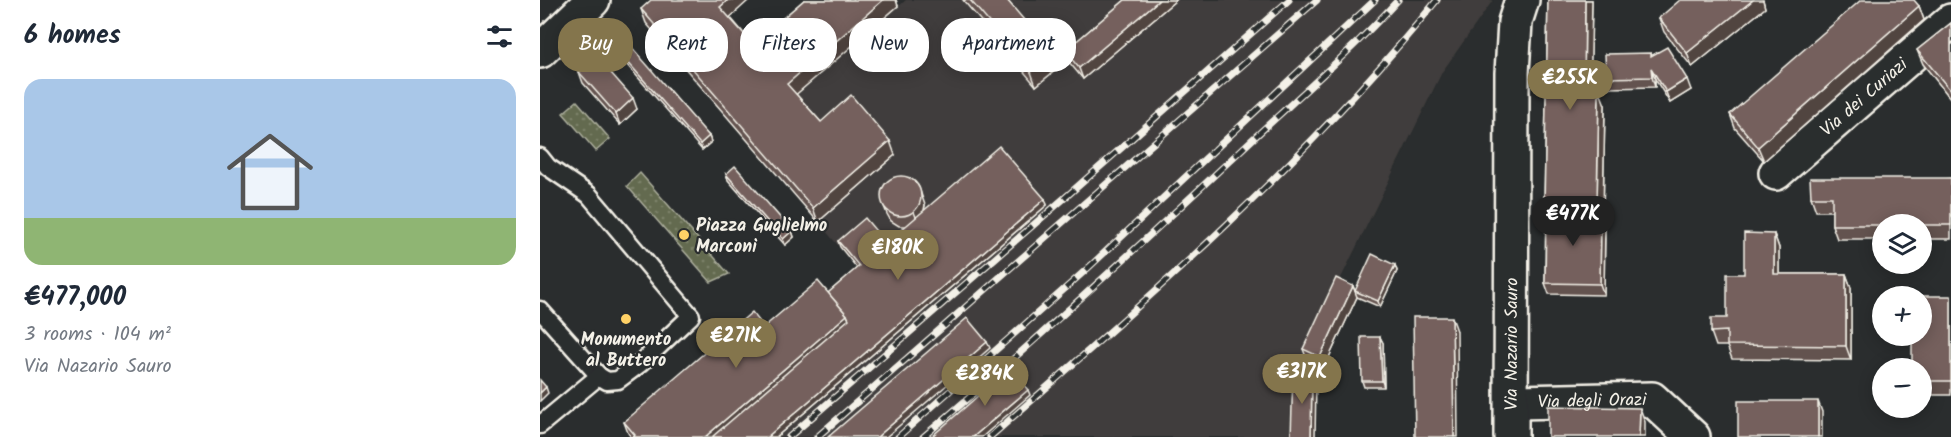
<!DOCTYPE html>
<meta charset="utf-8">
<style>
:root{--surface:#fff;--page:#f2f2f3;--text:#1f2937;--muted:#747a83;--accent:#84754c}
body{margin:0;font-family:Kalam,sans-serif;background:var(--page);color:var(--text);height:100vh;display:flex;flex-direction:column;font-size:22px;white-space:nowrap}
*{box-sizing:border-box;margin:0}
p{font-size:20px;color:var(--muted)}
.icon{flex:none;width:33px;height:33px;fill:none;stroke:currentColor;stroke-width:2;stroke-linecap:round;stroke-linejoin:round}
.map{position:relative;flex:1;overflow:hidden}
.drawer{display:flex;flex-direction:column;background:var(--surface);width:540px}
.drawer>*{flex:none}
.top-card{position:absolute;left:18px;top:18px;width:570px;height:54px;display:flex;gap:12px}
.buttons{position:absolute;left:1332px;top:214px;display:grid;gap:12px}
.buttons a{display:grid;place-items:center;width:60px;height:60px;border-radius:50%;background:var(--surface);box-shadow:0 3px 15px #0003;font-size:30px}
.price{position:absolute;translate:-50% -51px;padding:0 14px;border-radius:21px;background:var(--accent);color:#fff;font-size:20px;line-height:39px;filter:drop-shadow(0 2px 3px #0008)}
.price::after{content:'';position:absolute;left:50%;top:36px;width:18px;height:14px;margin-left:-9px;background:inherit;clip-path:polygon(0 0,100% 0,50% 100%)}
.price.on{background:#222;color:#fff}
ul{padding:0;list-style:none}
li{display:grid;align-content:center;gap:12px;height:318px;padding:0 24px}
li span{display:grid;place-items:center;height:186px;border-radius:18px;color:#555}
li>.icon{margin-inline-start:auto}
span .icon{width:108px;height:108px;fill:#fffc;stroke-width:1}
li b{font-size:26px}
h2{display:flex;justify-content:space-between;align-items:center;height:72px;padding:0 24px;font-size:26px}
.tag{padding:0 21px;border-radius:24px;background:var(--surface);box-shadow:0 3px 15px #0003;font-size:21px;line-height:54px}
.tag.on{background:var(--accent);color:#fff}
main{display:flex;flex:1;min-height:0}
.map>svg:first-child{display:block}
</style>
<main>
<section class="drawer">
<h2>6 homes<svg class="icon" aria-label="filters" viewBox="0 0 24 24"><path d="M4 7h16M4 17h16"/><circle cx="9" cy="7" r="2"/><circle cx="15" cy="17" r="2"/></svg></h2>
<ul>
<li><span style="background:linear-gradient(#a9c7e8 75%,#8fb573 0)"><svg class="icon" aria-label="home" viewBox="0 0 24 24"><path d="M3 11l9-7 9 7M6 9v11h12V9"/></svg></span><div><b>€477,000</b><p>3 rooms · 104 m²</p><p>Via Nazario Sauro</p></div></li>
</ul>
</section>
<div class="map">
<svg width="1411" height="437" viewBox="0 0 1411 437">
<defs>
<pattern id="grass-dots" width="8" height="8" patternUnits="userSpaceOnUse" patternTransform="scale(1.5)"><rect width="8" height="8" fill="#646b50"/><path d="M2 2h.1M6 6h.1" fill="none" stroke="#7b8169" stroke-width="1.8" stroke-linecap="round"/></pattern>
</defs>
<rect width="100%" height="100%" fill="#2a2d2e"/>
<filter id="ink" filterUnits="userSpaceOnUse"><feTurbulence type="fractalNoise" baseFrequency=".0167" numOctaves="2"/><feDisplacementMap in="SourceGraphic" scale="12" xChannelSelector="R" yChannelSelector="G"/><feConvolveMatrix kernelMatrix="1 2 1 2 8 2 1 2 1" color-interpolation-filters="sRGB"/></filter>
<g filter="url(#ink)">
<path fill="#403d3c" d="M366,0H953L902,72L753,376L751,437H91L88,433L216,323L227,337L289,300L321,272L278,222L355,155L286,136L252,98Z"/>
<g fill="url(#grass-dots)" stroke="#acae9c" stroke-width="1.5">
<path d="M37,101L70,139L56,151L23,113Z"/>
<path d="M100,173L189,274L171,282L87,186Z"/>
</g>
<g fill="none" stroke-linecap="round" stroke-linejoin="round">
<defs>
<g id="service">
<path d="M0,157L8,167L49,195L151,316L101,363L78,380L67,381L59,376L0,310"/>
<path d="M0,425L59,376"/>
</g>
<g id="minor">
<path id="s1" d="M1236,173L1411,21"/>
<path id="s2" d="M972,402L1112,399L1153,437"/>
</g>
<g id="tertiary">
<path d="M0,51L53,0"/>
<path id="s3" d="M971,437L972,73L975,22L982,0"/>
</g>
</defs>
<use href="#service" stroke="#f4f1e8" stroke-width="21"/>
<use href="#minor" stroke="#f4f1e8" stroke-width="38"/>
<use href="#tertiary" stroke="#f4f1e8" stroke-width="38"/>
<use href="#service" stroke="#2a2d2e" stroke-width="16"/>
<use href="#minor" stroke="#2a2d2e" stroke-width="33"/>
<use href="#tertiary" stroke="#2a2d2e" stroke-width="33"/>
<defs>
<g id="rail">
<path d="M249,437L528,195L749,0"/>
<path d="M277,437L777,0"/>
<path d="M358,437L547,269L835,0"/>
<path d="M383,437C492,345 597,248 700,151C753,101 809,54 858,0"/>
<path d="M450,437C607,300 766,162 897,0"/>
</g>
</defs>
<use href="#rail" stroke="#f4f1e8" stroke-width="7"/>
<use href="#rail" stroke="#2a2d2e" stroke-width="4.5" stroke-dasharray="14" stroke-linecap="butt"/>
</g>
<g fill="#645350" stroke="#f4f1e8" stroke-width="1.5">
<path d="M264,0H356L358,6L256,94L281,122L355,155L278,222L106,23L101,9L190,17L213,44Z"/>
<path d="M423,0H467L518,68L496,86Z"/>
<path d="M585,0H636L543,79L529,62L525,51Z"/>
<path d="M1008,0H1052L1050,89L1065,105L1063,216L1065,222L1064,295L1009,294L1005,283L1006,210L1004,205Z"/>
<path d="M1223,0L1225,8L1152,67L1124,32L1119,18Z"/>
<path d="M1379,6L1384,20L1224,161L1195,128L1190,114Z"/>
<path d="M1411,23V99L1383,64L1377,50Z"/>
<path d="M71,43L169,136L171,142L162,150L73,49Z"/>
<path d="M1111,53L1112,56L1151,90L1130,103L1115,79V87L1069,88L1066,78Z"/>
<path d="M39,72L97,109L80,125L43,83Z"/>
<path d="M186,174L252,231L254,237L245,245L188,180Z"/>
<path d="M1411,178V239H1382V225H1342V239H1297L1292,225V211H1276L1271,197Z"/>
<path d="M505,199L507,205L236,437H91L88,433L84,422L224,327L288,293L317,268L300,247L298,241L346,243L366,226H359L351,221L347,214L343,204L385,205L384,210Z"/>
<path d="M1234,234L1239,248V274H1306L1311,288V360L1192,359L1187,346H1176L1171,332L1187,318L1204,274Z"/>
<path d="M855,265L857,271L840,307L817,297L784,368L767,360L763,349L813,286L815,291Z"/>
<path d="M1411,296V395H1382V369Z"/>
<path d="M840,337L843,343L844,387H824L822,381Z"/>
</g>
<g fill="#514441" stroke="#f4f1e8" stroke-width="1.5">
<path d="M188,0H209L186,21L180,7Z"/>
<path d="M343,0H356L358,6L252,98L247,84Z"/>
<path d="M619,0H636L543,79L539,68Z"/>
<path d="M1045,0H1052L1050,105L1044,89Z"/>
<path d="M1213,0H1223L1225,8L1152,67L1147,53Z"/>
<path d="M1379,6L1384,20L1224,161L1218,147Z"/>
<path d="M513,54L518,68L496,86L491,72Z"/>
<path d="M1111,68L1115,79V87L1112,77Z"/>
<path d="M1147,79L1151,90L1130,103L1126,92Z"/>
<path d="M1059,89L1065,105L1063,216L1065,222L1064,295L1060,284L1061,217L1057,206Z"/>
<path d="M93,98L97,109L80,125L76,114Z"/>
<path d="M169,136L171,142L162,150L160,144Z"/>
<path d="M350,141L355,155L278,222L273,208Z"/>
<path d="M378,185L385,205L383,215L378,222L374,212Z"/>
<path d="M505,199L507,205L236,437H227Z"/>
<path d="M252,231L254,237L245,245L243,239Z"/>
<path d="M1234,234L1239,248V289L1234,274Z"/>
<path d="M855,265L857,271L840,307L838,301Z"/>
<path d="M1306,274L1311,288V360L1306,346Z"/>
<path d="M813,286L817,297L784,368L780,357Z"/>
<path d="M307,315L311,325L181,437H165Z"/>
<path d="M912,317L917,331L918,437H914Z"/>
<path d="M840,337L843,343L844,387L842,381Z"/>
<path d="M447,342L450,348L346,437H337Z"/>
<path d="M772,373L776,383L775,437H771Z"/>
<path d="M6,387L8,393L0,401V393Z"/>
<path d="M488,390L490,395L442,437H433Z"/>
<path d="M1278,401L1282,412V437H1278Z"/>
<path d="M1100,408L1105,422V437H1099Z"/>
</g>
<g fill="#74615d" stroke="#f4f1e8" stroke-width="1.5">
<path d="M111,0H188L180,7L213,44L264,0H343L247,84L281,122L311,95L350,141L273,208L101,9Z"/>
<path d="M430,0H467L513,54L491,72Z"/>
<path d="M585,0H619L539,68L525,51Z"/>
<path d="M1008,0H1045L1044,89H1059L1057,206L1004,205Z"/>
<path d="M1140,0H1213L1147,53L1119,18Z"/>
<path d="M1321,0H1374L1379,6L1218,147L1190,114Z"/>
<path d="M1411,23V91L1377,50Z"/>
<path d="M81,35L169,136L160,144L71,43Z"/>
<path d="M1127,47L1147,79L1126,92L1111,68L1112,77L1066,78L1065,54L1111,53V56Z"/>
<path d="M57,57L93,98L76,114L39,72Z"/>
<path d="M459,146L505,199L227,437H172L309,319L307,315L288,293L319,266L298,241L325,218L346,243Z"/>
<path d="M195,166L252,231L243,239L186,174Z"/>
<circle cx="361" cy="196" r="20"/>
<path d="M1270,178H1411V225H1292V197H1271Z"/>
<path d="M1006,210L1061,211L1060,284L1005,283Z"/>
<path d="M1204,233L1234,234V274H1306V346L1187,345V331L1171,332V318H1187V274H1204Z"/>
<path d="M832,254L855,265L838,301L815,291Z"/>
<path d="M796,278L813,286L780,357L763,349Z"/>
<path d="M278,281L307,315L165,437H93L95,435L84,422L212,312L224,327Z"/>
<path d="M1372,296H1411V381H1382V369H1372V336H1382V297H1372Z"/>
<path d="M873,317H912L914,437H875Z"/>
<path d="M427,318L447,342L337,437H288Z"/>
<path d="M821,337H840L842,381H822Z"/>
<path d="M470,368L488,390L433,437H391Z"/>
<path d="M753,373H772L771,437H751Z"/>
<path d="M0,380L6,387L0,393Z"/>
<rect x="1198" y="401" width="80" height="36"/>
<path d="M1008,406L1100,408L1099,437H1008Z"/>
</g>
</g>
<g fill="#ffd166" stroke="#2a2d2e" stroke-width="2">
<circle cx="144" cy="235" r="6"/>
<circle cx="86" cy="319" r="6"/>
</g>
<g text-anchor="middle" stroke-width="4.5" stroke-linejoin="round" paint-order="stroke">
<g font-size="18" fill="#f4f1e8" stroke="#2a2d2e">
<text dy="6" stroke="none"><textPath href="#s1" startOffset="116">Via dei Curiazi</textPath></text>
<text dy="6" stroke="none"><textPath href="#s3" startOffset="93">Via Nazario Sauro</textPath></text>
<text dy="6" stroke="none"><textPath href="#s2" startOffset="80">Via degli Orazi</textPath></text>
</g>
<g font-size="18" font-weight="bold" fill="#f4f1e8" stroke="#2a2d2e" text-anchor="start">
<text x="156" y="231">Piazza Guglielmo<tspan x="156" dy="21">Marconi</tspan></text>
<text x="86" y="345" text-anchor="middle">Monumento<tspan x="86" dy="21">al Buttero</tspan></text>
</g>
</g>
</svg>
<div class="buttons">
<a><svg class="icon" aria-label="layers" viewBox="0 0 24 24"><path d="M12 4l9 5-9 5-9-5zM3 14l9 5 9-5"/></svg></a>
<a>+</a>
<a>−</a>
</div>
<b class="price" style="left:1030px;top:111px">€255K</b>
<b class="price on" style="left:1033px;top:247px">€477K</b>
<b class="price" style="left:358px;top:281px">€180K</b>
<b class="price" style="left:196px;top:369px">€271K</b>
<b class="price" style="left:762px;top:405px">€317K</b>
<b class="price" style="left:445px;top:407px">€284K</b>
<div class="top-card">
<a class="tag on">Buy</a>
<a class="tag">Rent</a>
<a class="tag">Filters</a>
<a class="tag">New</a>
<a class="tag">Apartment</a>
</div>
</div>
</main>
